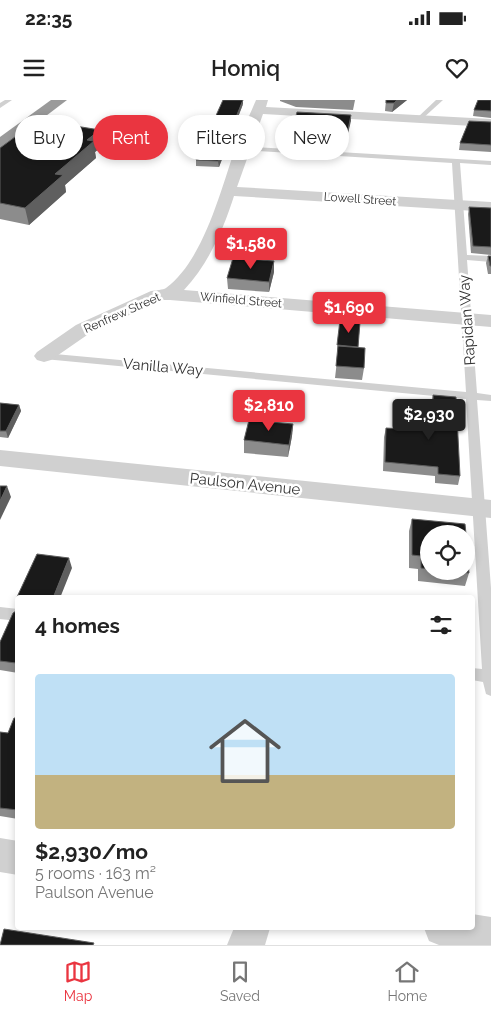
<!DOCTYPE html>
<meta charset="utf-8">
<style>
:root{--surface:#fff;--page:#f2f2f2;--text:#222;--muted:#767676;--line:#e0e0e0;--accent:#ea3540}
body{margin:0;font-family:Raleway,sans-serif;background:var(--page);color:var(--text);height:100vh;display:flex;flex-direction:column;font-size:19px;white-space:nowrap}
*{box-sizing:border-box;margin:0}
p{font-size:16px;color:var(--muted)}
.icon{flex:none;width:28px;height:28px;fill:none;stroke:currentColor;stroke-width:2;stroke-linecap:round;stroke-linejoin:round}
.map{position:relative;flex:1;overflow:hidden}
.panel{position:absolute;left:15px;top:495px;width:460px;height:335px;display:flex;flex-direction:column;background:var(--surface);border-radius:5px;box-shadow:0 2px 8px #0003}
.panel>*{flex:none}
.top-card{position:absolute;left:15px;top:15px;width:461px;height:45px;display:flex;gap:10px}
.controls{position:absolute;left:420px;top:425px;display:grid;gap:10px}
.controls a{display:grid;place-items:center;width:55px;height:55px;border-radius:50%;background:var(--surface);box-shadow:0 2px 8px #0003;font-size:25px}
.price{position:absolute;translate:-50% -42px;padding:0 11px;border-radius:5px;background:var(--accent);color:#fff;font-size:16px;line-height:32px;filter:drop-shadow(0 1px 2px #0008)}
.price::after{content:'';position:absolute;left:50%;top:30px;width:15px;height:11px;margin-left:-8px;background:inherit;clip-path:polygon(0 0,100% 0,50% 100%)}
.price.on{background:#222;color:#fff}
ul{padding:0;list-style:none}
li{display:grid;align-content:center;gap:10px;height:265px;padding:0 20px}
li+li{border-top:1px solid var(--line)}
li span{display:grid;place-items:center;height:155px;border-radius:5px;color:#555}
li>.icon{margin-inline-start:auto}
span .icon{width:90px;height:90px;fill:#fffc;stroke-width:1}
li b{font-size:21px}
h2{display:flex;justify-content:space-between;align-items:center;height:60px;padding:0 20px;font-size:21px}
.pill{padding:0 18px;border-radius:22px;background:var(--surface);box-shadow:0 2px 8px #0003;font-size:18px;line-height:45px}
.pill.on{background:var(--accent);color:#fff}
.status{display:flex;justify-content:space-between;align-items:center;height:35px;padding:0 25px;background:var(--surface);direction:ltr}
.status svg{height:14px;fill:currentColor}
header{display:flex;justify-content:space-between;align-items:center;height:65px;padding:0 20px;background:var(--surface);font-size:22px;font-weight:600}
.dock{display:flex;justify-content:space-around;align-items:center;height:70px;border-top:1px solid var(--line);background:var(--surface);font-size:14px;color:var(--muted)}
.dock a{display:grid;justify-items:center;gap:2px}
.dock .on{color:var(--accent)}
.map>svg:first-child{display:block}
</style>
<div class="status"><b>22:35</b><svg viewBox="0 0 49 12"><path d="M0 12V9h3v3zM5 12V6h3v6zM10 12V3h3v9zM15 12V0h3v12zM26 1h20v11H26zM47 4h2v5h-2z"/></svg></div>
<header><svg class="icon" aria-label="menu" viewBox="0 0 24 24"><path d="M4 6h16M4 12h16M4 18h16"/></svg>Homiq<svg class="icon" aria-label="heart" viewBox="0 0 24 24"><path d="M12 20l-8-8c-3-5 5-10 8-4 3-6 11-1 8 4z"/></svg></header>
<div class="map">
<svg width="491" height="845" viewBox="0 0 491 845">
<rect width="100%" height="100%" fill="#fff"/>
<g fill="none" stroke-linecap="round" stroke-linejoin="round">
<g fill="#d0d0d0" fill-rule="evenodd">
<path d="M5,0H12L0,8V3Z"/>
<path d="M436,0H443L421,20H417V18Z"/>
<path d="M239,46L491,61V65L460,63L467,155L491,156V162L467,160L477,293L491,295V301L477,300L491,488V596L486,594L483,582L472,580V568L482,569L466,299L44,259L39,256L44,253L466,292L452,63L242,50L238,48Z"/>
<path d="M0,507L18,509V521L0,519Z"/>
</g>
<g fill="#d0d0d0" fill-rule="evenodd">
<path d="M256,0H268L266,7L491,19V27L263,14L237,87L491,102V112L234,96C223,130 209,163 184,190L491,215V227L170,200H162L90,233L51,260L44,262L37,260L34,256L37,252L76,225L151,191C156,190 163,190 166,188C204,160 221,89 236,46C242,30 250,15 256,0Z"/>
<path d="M0,350L491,400V418L0,366Z"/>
<path d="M0,738L18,741V775L0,772Z"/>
<path d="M472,814L491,817V845H439L429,841L424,828H472Z"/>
<path d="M234,828H270L265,845H227Z"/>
</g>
<path fill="#9a9a9a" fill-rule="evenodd" d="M51,0H67L5,47L0,49V37Z"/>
</g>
<g fill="#8c8c8c">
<path d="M280,0H355L353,10L296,7L280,1Z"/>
<path d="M386,0H407L392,12L385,11Z"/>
<path d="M491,0V18L473,16L474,10Z"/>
<path d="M243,4L219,67L196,66V60Z"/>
<path d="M351,15L344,50L324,49L326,37L294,35L292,32L293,27Z"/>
<path d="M491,22V52L459,50L460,43Z"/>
<path d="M102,46L95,52L96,58L65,85L66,92L29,125L0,119V48Z"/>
<path d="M469,107L491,108V155L471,153L468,114Z"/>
<path d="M488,156H491V174H488L486,163Z"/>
<path d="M274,172L269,192L228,189L227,178Z"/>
<path d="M340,220L360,222L358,248L364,268L362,280L335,278L338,252H337Z"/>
<path d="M433,295L460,376L458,385L435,383V376L383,371L384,337L386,328L432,331L431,304Z"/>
<path d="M0,303L19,305L21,311L8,338L0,337Z"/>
<path d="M293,324L292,336L288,357L244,353V340Z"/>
<path d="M412,419L429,434V471H466L469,473L465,486L418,481V469L409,468V431Z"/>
<path d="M18,505V573L0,570V542L16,511Z"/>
<path d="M18,618V719L0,716V632L8,633Z"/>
</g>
<g fill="#5f5f5f">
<path d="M243,0V4L219,67L218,61Z"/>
<path d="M397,0H407L392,12L394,3Z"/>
<path d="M351,15V21L344,50Z"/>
<path d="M100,30L102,46L95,52L96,58L65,85L66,92L29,125L25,108L55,74L87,40Z"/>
<path d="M274,161V172L269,192V182Z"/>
<path d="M19,305L21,311L8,338L6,331Z"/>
<path d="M293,324L292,336L288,357L289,345Z"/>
<path d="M7,386L11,397L0,420V401Z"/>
<path d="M69,458L72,468L60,498H53Z"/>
</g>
<g fill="#1a1a1a" stroke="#5f5f5f">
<path d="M223,0H243L218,61L196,60Z"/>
<path d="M386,0H397L394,3H386Z"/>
<path d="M478,0H491V11L474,10Z"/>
<path d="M297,12L351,15L345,45L325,43L327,32L294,29L293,27Z"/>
<path d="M38,20L100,30L87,40L94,41L55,74L63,75L25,108L0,103V48Z"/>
<path d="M469,21L491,22V45L460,43Z"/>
<path d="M469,107L491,108V147L473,146Z"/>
<path d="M488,156H491V166H490Z"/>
<path d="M233,158L274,161L269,182L227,178Z"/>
<path d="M340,220L360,222L358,247L337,245Z"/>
<path d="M338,246L365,248L364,268L336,266Z"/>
<path d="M433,295L456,297L460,376L438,374V367L385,362L386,328L434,331Z"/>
<path d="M0,303L19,305L6,331H0Z"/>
<path d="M249,320L293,324L289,345L244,340Z"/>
<path d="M0,386H7L0,401Z"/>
<path d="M412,419L465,424L466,434H429V469L421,468V456L412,455Z"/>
<path d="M466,437L469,473L448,471H466Z"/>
<path d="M37,454L69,458L53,498L17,497Z"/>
<path d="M18,505V560L16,563L0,561V542L13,513L16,511Z"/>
<path d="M14,618H18V710L0,708V632L8,633Z"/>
<path d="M4,829L94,843L93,845H0Z"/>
</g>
<g text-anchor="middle" stroke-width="5" stroke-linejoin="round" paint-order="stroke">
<g font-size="12" fill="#333" stroke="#fff">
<text transform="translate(360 99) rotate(4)" y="4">Lowell Street</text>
<text transform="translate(241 200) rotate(5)" y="4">Winfield Street</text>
<text transform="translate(122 213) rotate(-24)" y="4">Renfrew Street</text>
</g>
<g font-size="15" fill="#333" stroke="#fff">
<text transform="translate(467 220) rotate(-94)" y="5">Rapidan Way</text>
<text transform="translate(163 267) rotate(5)" y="5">Vanilla Way</text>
<text transform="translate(245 384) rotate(6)" y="5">Paulson Avenue</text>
</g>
</g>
</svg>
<div class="controls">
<a><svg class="icon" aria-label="locate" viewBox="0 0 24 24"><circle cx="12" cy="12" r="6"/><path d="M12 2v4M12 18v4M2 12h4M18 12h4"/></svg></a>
</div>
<b class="price" style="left:251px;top:170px">$1,580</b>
<b class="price" style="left:349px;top:234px">$1,690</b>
<b class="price" style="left:269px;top:332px">$2,810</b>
<b class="price on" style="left:429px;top:341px">$2,930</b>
<div class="top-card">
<a class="pill">Buy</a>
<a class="pill on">Rent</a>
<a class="pill">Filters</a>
<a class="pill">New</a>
</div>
<section class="panel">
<h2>4 homes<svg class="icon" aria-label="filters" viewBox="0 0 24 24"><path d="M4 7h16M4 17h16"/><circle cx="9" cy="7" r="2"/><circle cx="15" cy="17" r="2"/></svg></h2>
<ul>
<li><span style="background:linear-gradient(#bfe0f5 65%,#c2b280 0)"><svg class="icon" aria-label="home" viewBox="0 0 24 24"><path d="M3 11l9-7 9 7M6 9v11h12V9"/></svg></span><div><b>$2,930/mo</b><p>5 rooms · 163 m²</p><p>Paulson Avenue</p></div></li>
</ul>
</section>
</div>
<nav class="dock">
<a class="on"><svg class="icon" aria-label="map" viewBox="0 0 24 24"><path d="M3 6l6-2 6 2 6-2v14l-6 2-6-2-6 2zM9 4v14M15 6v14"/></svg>Map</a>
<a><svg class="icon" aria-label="saved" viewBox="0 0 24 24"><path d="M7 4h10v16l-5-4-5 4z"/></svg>Saved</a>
<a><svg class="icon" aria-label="home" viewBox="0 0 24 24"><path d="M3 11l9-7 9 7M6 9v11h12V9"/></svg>Home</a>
</nav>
